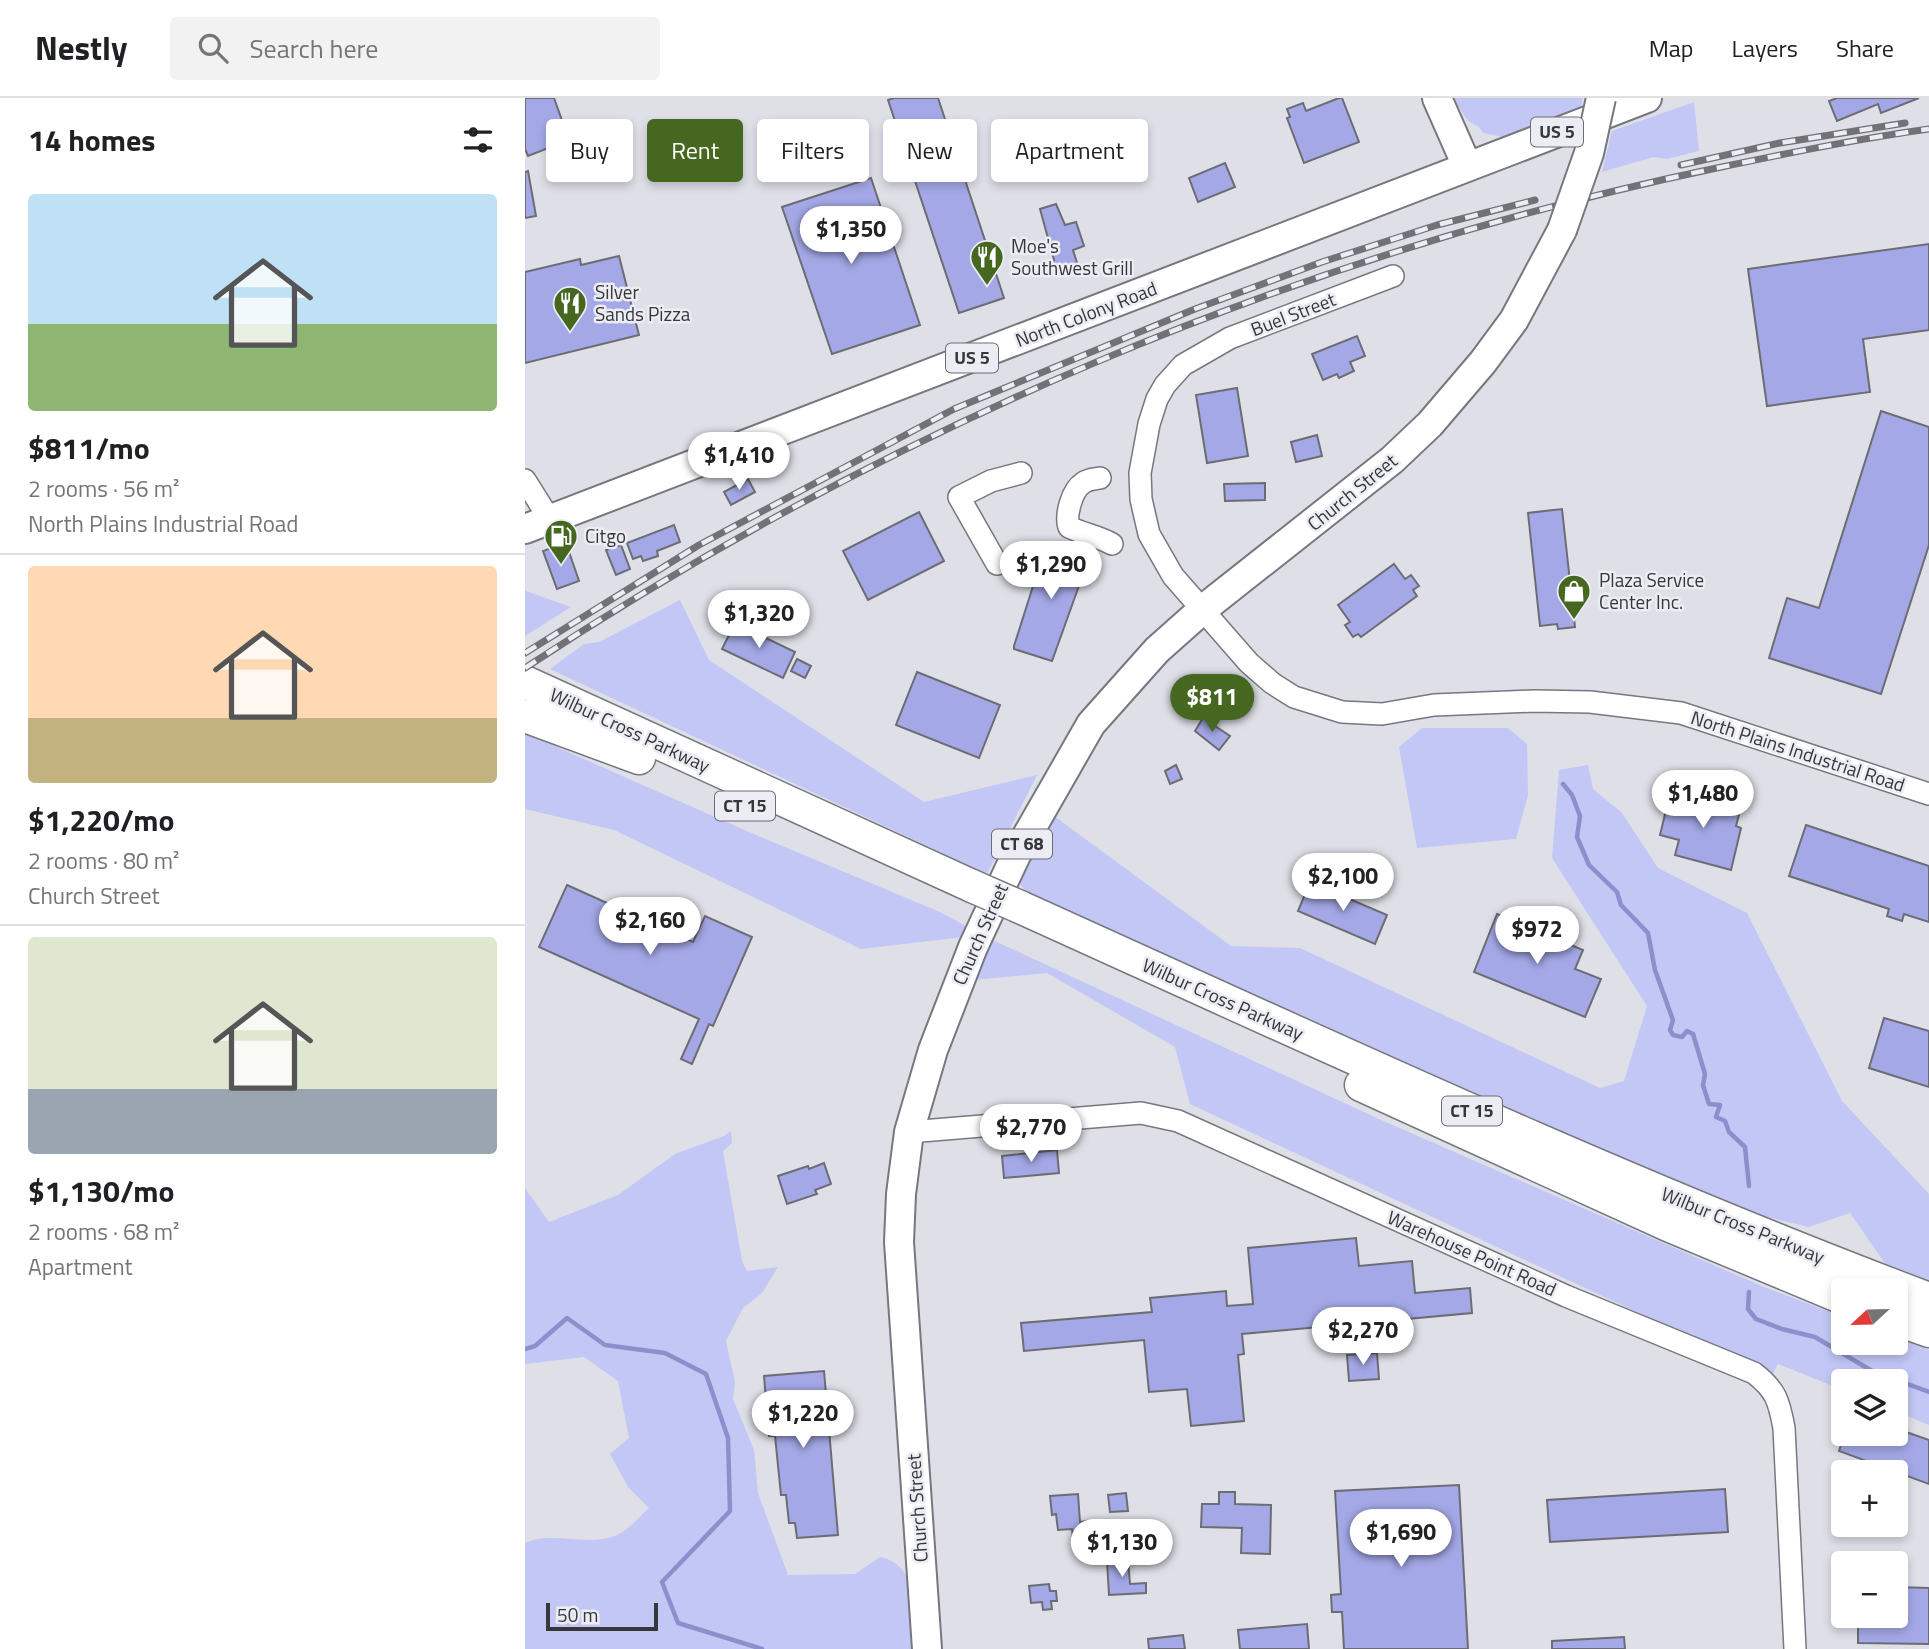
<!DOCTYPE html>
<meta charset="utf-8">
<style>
:root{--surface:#fff;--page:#f2f2f2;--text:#202124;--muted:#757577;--line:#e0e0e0;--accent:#45671f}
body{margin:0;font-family:"Titillium Web",sans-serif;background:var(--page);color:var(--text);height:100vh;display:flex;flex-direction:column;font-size:26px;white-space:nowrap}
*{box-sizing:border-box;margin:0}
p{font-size:23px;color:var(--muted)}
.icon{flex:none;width:38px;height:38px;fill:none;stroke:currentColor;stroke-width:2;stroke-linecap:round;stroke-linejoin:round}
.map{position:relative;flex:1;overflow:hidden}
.panel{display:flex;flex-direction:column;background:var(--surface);width:525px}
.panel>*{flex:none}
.guide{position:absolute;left:21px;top:21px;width:665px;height:63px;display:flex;gap:14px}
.needle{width:46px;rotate:248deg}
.fabs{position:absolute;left:1306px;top:1180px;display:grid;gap:14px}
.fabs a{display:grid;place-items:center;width:77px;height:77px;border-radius:7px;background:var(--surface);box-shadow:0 4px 10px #0003;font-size:35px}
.scale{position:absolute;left:21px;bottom:18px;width:112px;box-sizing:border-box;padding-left:7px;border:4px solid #37373a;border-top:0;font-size:19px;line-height:24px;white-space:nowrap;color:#37373a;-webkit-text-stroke:5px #ebecf4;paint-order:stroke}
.price{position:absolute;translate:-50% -60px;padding:0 16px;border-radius:24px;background:#fff;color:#222;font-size:23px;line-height:46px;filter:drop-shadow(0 2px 4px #0008)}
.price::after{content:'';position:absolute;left:50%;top:42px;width:21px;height:16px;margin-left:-10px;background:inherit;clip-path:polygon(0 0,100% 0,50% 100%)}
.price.active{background:var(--accent);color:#fff}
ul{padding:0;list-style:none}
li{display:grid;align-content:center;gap:14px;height:371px;padding:0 28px}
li+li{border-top:2px solid var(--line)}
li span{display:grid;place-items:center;height:217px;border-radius:7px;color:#555}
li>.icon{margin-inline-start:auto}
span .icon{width:126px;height:126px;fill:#fffc;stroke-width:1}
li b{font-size:30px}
h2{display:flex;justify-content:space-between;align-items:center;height:84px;padding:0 28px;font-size:30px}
.tag{padding:0 24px;border-radius:7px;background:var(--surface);box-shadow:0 4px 10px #0003;font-size:24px;line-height:63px}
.tag.active{background:var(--accent);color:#fff}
header{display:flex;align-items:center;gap:42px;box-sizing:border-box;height:98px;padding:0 35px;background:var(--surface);border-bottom:2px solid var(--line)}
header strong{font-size:33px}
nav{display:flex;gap:38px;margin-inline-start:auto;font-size:24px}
.search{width:490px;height:63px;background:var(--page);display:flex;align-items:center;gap:18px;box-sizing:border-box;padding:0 24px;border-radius:7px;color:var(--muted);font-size:26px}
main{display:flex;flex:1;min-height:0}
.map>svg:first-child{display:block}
</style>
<header>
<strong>Nestly</strong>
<div class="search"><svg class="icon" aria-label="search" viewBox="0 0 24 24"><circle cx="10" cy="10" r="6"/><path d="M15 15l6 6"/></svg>Search here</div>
<nav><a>Map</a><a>Layers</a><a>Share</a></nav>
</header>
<main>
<section class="panel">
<h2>14 homes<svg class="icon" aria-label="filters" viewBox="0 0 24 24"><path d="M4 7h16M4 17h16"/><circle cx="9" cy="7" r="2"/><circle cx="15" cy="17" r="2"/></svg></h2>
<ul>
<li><span style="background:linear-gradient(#bfe0f5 60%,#8fb573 0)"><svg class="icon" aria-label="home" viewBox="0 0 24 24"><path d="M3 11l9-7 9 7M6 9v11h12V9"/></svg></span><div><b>$811/mo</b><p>2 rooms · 56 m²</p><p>North Plains Industrial Road</p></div></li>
<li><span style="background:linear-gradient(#ffd9b3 70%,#c2b280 0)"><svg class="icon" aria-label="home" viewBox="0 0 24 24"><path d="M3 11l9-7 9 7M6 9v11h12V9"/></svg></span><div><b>$1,220/mo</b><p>2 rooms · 80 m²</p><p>Church Street</p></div></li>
<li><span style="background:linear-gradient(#dfe7d0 70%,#9aa5b1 0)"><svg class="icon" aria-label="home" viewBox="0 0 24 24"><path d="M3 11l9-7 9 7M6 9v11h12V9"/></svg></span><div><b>$1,130/mo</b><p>2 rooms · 68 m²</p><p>Apartment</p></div></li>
</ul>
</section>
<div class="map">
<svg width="1404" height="1551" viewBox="0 0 1404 1551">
<rect width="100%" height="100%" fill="#dedfe7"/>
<g fill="#c3c7f6">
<path d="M928,0H1058L1055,13L978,39L958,35L954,29L943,23Z"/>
<path d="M1169,4L1174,53L1142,61L1128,59L1077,74L1087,33Z"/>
<path d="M0,492L1,493L46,509L0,538Z"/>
<path d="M155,502L184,562L399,704L512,677L462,776L25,571L59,546L74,544Z"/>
<path d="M897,630H983L1002,646L1003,697L991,741L892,750L874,649Z"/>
<path d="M0,635L224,734L415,814L441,828L439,839L336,851L89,732L0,711Z"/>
<path d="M1063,667L1068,691L1097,715L1133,770L1222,815L1317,1003L1404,1096V1187L1366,1174L1325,1115L1284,1129L1225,1115L948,997L503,796L491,781L525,715L706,848L775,850L1075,990L1099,983L1122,908L1027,760L1034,672Z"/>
<path d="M459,838L856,1022L1239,1189L1318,1219V1244H1370V1239L1404,1252V1327L1370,1313V1283H1318V1292L1253,1266L1247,1277L665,1006L650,949L522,875L448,882Z"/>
<path d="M206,1033L207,1045L198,1053L217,1163L222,1173L253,1169L237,1195L218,1210L201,1243L210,1284L208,1301L229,1352L233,1395L263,1477L330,1476L355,1459C396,1467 388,1518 390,1551H0V1445C30,1431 70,1453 99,1433C108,1427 116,1417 124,1410L103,1389L85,1356L104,1340L93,1283L59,1259L0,1266V1090L24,1124L93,1097L150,1056L199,1038Z"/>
</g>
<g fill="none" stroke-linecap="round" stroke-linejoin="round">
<g stroke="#8c8fcb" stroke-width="4.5">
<path d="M1038,686L1047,697L1055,718L1052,739L1064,767L1092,794L1096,807L1123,835L1130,872L1148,922L1145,932L1148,937L1157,939L1162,933L1168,936L1180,976L1178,987L1184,1006L1195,1007L1191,1019L1200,1023L1204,1034L1220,1049L1224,1088"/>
<path d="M1224,1194L1223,1211L1231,1221L1257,1231L1290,1239L1347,1273L1404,1294"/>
<path d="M0,1251L10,1248L42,1220L80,1247L140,1255L181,1276L203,1340L205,1413L137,1484L153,1525L237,1551"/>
</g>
</g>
<g fill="#a4a8e6" stroke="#6c6d74" stroke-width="2">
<path d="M0,0H29L44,42L3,58L0,51Z"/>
<path d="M369,0H413L479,200L434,215L363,2Z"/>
<path d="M814,0H817L834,44L779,65L762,20L765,19L762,11L778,5L781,13Z"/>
<path d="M1312,0H1394L1356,15L1353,6L1312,23L1304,3Z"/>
<path d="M700,65L710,89L673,104L664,80Z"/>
<path d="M3,73L11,118L0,120V74Z"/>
<path d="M346,80L395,227L307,256L257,109Z"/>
<path d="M531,106L540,127L551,124L559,148L548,152L553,168L536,174L535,171L529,173L526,163L529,162L515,111Z"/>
<path d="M1404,146V232L1338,241L1345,294L1242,308L1223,171Z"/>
<path d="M94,158L114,237L0,265V174L55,161L56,167Z"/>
<path d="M832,238L840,258L825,264L829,273L814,280L812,276L798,282L787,256Z"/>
<path d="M712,290L723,358L682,365L671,297Z"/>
<path d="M1356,313L1404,329V447L1356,596L1244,560L1262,500L1294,510Z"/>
<path d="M792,337L797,358L771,364L766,344Z"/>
<path d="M223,381L230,394L206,407L199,394Z"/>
<path d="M740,385V402L700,403L699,386Z"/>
<path d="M1037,411L1050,529L1033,531L1032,526L1015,528L1003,415Z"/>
<path d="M394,414L419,463L343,502L318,453Z"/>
<path d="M149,427L155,444L132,453L133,458L118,463L116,458L108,461L102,445Z"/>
<path d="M522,444L565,457L527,563L489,551V548Z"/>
<path d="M41,445L54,483L32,491L18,453Z"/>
<path d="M96,447L105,471L91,477L81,452Z"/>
<path d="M869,466L880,481L886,477L894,488L888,492L892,498L836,539L833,536L828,539L820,527L825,524L813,507Z"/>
<path d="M210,525L270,554L258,580L197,551Z"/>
<path d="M272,561L286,568L280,580L266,573Z"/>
<path d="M392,574L475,607L454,660L371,627Z"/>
<path d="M678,620L705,638L694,652L670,633Z"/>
<path d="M651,667L657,681L645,686L640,673Z"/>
<path d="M1150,694L1215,713L1211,728L1216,730L1206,772L1150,757L1154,742L1135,737L1142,708L1146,709Z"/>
<path d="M1281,727L1404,768V824L1379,816L1377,823L1362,818L1364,811L1264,778Z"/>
<path d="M785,784L862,817L850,846L773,813Z"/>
<path d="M42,787L168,844L180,818L227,839L188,928L184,926L167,966L156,961L174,921L14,849Z"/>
<path d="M972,816L1058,852L1050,871L1076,881L1060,919L949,874Z"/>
<path d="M1359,920L1404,933V989L1344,970Z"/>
<path d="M532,1052L534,1075L479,1080L477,1058Z"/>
<path d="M299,1065L306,1086L290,1092L292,1096L262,1106L253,1078L283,1068L284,1071Z"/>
<path d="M831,1140L834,1168L887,1163L890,1195L945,1190L947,1215L717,1236L719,1256L713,1257L719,1323L666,1328L662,1291L624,1294L619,1242L499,1253L496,1225L627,1214L625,1200L701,1193L702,1208L728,1206L723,1150Z"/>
<path d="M852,1255L854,1281L824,1283L822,1257Z"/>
<path d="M299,1273L313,1437L272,1440L270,1425H264L261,1397H256L250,1338H244L239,1278Z"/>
<path d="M1370,1330L1404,1342V1386L1314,1353L1320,1335H1370Z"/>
<path d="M934,1387L943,1551H819L817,1514H807L806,1497L816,1496L810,1393Z"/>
<path d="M1200,1391L1203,1434L1025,1444L1022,1402Z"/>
<path d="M694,1394H710V1406L746,1407L745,1456L716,1455L717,1430L676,1429L677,1406H694Z"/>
<path d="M601,1395L603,1413L585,1414L583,1397Z"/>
<path d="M553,1396L555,1424L562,1423L564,1448L549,1450L547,1431L533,1432L531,1416L527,1417L525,1398Z"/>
<path d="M603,1462L605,1486L621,1485V1495L584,1497L582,1463Z"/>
<path d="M524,1486L525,1493H531L532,1503H526L527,1511L518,1512L517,1504L506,1505L504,1488Z"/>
<path d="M1370,1489L1404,1490V1546L1333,1545V1517H1370Z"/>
<path d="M782,1526L784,1551H715L713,1532Z"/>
<path d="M658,1537L660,1551H624L623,1541Z"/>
<path d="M1099,1539L1100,1551H1027V1543Z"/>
</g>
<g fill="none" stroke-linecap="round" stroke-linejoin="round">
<defs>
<g id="minor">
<path d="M868,178L705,240L658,267L640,287L632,301L624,326L615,375L616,401L624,436L648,478L724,565L747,585L769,599L817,614L857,616L909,607L1009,603L1065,604L1156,615L1404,696"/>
<path d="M575,380C570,381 563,381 558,385C547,392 540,417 544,429C558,436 573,438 587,446"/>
<path d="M0,382L25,422"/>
<path d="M472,466L434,399L466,383L496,375"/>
<path d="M384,1034L616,1015L653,1023L1041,1198L1229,1275C1251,1292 1254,1303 1259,1330L1270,1551"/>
</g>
<g id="major">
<path d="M912,0L942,68"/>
<path d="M0,431L1122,0"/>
<path d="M402,1551L374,1144L376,1096L384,1034L408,952L448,849L491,757L566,626L632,552L677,512L867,362L905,326L958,264L989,222L1037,132"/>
</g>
<g id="highway">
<path d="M0,584L447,788"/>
<path d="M0,618L114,660"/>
<path d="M495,809C796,945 1095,1085 1404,1201"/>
<path d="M836,987L1143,1127L1318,1200"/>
<path d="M1370,1221L1404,1233"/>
</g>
</defs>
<use href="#minor" stroke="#77787f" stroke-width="24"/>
<use href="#major" stroke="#77787f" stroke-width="32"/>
<use href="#highway" stroke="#77787f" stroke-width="35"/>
<use href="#minor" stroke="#fff" stroke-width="21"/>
<use href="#major" stroke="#fff" stroke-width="28"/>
<use href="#highway" stroke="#fff" stroke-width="32"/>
<defs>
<g id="rail">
<path d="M1156,67L1255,45L1380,25"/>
<path d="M0,555L174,447L429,311L670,211L797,164L912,127L1010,102"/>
<path d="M0,570C361,332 763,160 1187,71C1259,56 1331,41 1404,31"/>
</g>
</defs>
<use href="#rail" stroke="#717176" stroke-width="7"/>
<use href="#rail" stroke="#ebecf4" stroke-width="4.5" stroke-dasharray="13" stroke-linecap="butt"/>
<defs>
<path id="major-bridge" d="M1037,132L1064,55L1076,0"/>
<path id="highway-bridge" d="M447,788L495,809"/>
</defs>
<use href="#major-bridge" stroke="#77787f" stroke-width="32" stroke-linecap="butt"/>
<use href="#highway-bridge" stroke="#77787f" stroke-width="35" stroke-linecap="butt"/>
<use href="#major-bridge" stroke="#fff" stroke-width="28"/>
<use href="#highway-bridge" stroke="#fff" stroke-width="32"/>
</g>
<defs>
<symbol id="restaurant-pin" viewBox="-11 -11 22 30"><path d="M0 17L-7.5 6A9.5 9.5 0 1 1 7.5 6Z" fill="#45671f" stroke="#ebecf4"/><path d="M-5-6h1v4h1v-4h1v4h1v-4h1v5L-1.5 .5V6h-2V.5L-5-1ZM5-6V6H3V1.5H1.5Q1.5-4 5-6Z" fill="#fff"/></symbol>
<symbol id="fuel-pin" viewBox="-11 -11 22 30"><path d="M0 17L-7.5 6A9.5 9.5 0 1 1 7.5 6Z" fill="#45671f" stroke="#ebecf4"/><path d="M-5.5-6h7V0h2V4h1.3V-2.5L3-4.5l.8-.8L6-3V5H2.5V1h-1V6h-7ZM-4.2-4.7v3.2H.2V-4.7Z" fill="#fff"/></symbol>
<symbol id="shop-pin" viewBox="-11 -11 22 30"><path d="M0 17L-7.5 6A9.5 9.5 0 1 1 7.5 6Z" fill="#45671f" stroke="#ebecf4"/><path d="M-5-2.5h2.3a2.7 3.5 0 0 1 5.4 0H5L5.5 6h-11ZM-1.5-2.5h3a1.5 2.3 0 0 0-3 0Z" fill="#fff"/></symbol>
</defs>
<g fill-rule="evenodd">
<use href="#restaurant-pin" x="443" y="140" width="38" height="52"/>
<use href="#restaurant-pin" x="26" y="186" width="38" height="52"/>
<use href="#fuel-pin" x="17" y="419" width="38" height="52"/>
<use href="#shop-pin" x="1030" y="474" width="38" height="52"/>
</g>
<g text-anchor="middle" stroke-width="5" stroke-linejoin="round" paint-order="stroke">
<g fill="#ebecf4" stroke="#6d6d72" stroke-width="2">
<rect x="1006" y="19.5" width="52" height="29" rx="5"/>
<rect x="421" y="245.5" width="52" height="29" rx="5"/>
<rect x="190" y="693.5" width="60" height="29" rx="5"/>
<rect x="467" y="731.5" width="60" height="29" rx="5"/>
<rect x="917" y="998.5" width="60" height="29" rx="5"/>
</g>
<g font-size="18" font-weight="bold" fill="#37373a">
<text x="1032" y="40">US 5</text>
<text x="447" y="266">US 5</text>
<text x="220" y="714">CT 15</text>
<text x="497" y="752">CT 68</text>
<text x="947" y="1019">CT 15</text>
</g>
<g font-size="19" fill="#37373a" stroke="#ebecf4" text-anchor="start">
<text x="486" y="155">Moe's<tspan x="486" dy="22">Southwest Grill</tspan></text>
<text x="70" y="201">Silver<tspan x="70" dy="22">Sands Pizza</tspan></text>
<text x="60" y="445">Citgo</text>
<text x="1074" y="489">Plaza Service<tspan x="1074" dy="22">Center Inc.</tspan></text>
</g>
<g font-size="19" fill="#37373a" stroke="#ebecf4">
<text transform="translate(561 216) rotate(-21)" y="7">North Colony Road</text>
<text transform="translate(768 216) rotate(-21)" y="7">Buel Street</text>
<text transform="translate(827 394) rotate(-39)" y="7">Church Street</text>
<text transform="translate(105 632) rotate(25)" y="7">Wilbur Cross Parkway</text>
<text transform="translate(1273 653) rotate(18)" y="7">North Plains Industrial Road</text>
<text transform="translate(455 836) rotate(-66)" y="7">Church Street</text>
<text transform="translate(698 901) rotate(24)" y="7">Wilbur Cross Parkway</text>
<text transform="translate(1218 1127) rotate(22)" y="7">Wilbur Cross Parkway</text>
<text transform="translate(947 1155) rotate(24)" y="7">Warehouse Point Road</text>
<text transform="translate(392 1410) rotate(-94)" y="7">Church Street</text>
</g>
</g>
</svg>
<div class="fabs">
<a><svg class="needle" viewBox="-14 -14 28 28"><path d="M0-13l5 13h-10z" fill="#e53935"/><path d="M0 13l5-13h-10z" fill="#757577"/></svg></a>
<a><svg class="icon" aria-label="layers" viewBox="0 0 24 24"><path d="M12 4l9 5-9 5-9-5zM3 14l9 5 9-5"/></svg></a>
<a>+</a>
<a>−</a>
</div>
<div class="scale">50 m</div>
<b class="price" style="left:326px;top:168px">$1,350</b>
<b class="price" style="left:214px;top:394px">$1,410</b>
<b class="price" style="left:526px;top:503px">$1,290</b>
<b class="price" style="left:234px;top:552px">$1,320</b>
<b class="price active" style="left:687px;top:636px">$811</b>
<b class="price" style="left:1178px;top:732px">$1,480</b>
<b class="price" style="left:818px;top:815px">$2,100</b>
<b class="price" style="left:125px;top:859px">$2,160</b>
<b class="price" style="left:1012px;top:868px">$972</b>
<b class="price" style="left:506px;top:1066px">$2,770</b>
<b class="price" style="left:838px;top:1269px">$2,270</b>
<b class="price" style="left:278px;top:1352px">$1,220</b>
<b class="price" style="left:876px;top:1471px">$1,690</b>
<b class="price" style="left:597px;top:1481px">$1,130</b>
<div class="guide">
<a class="tag">Buy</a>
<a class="tag active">Rent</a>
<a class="tag">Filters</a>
<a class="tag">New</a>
<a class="tag">Apartment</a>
</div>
</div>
</main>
